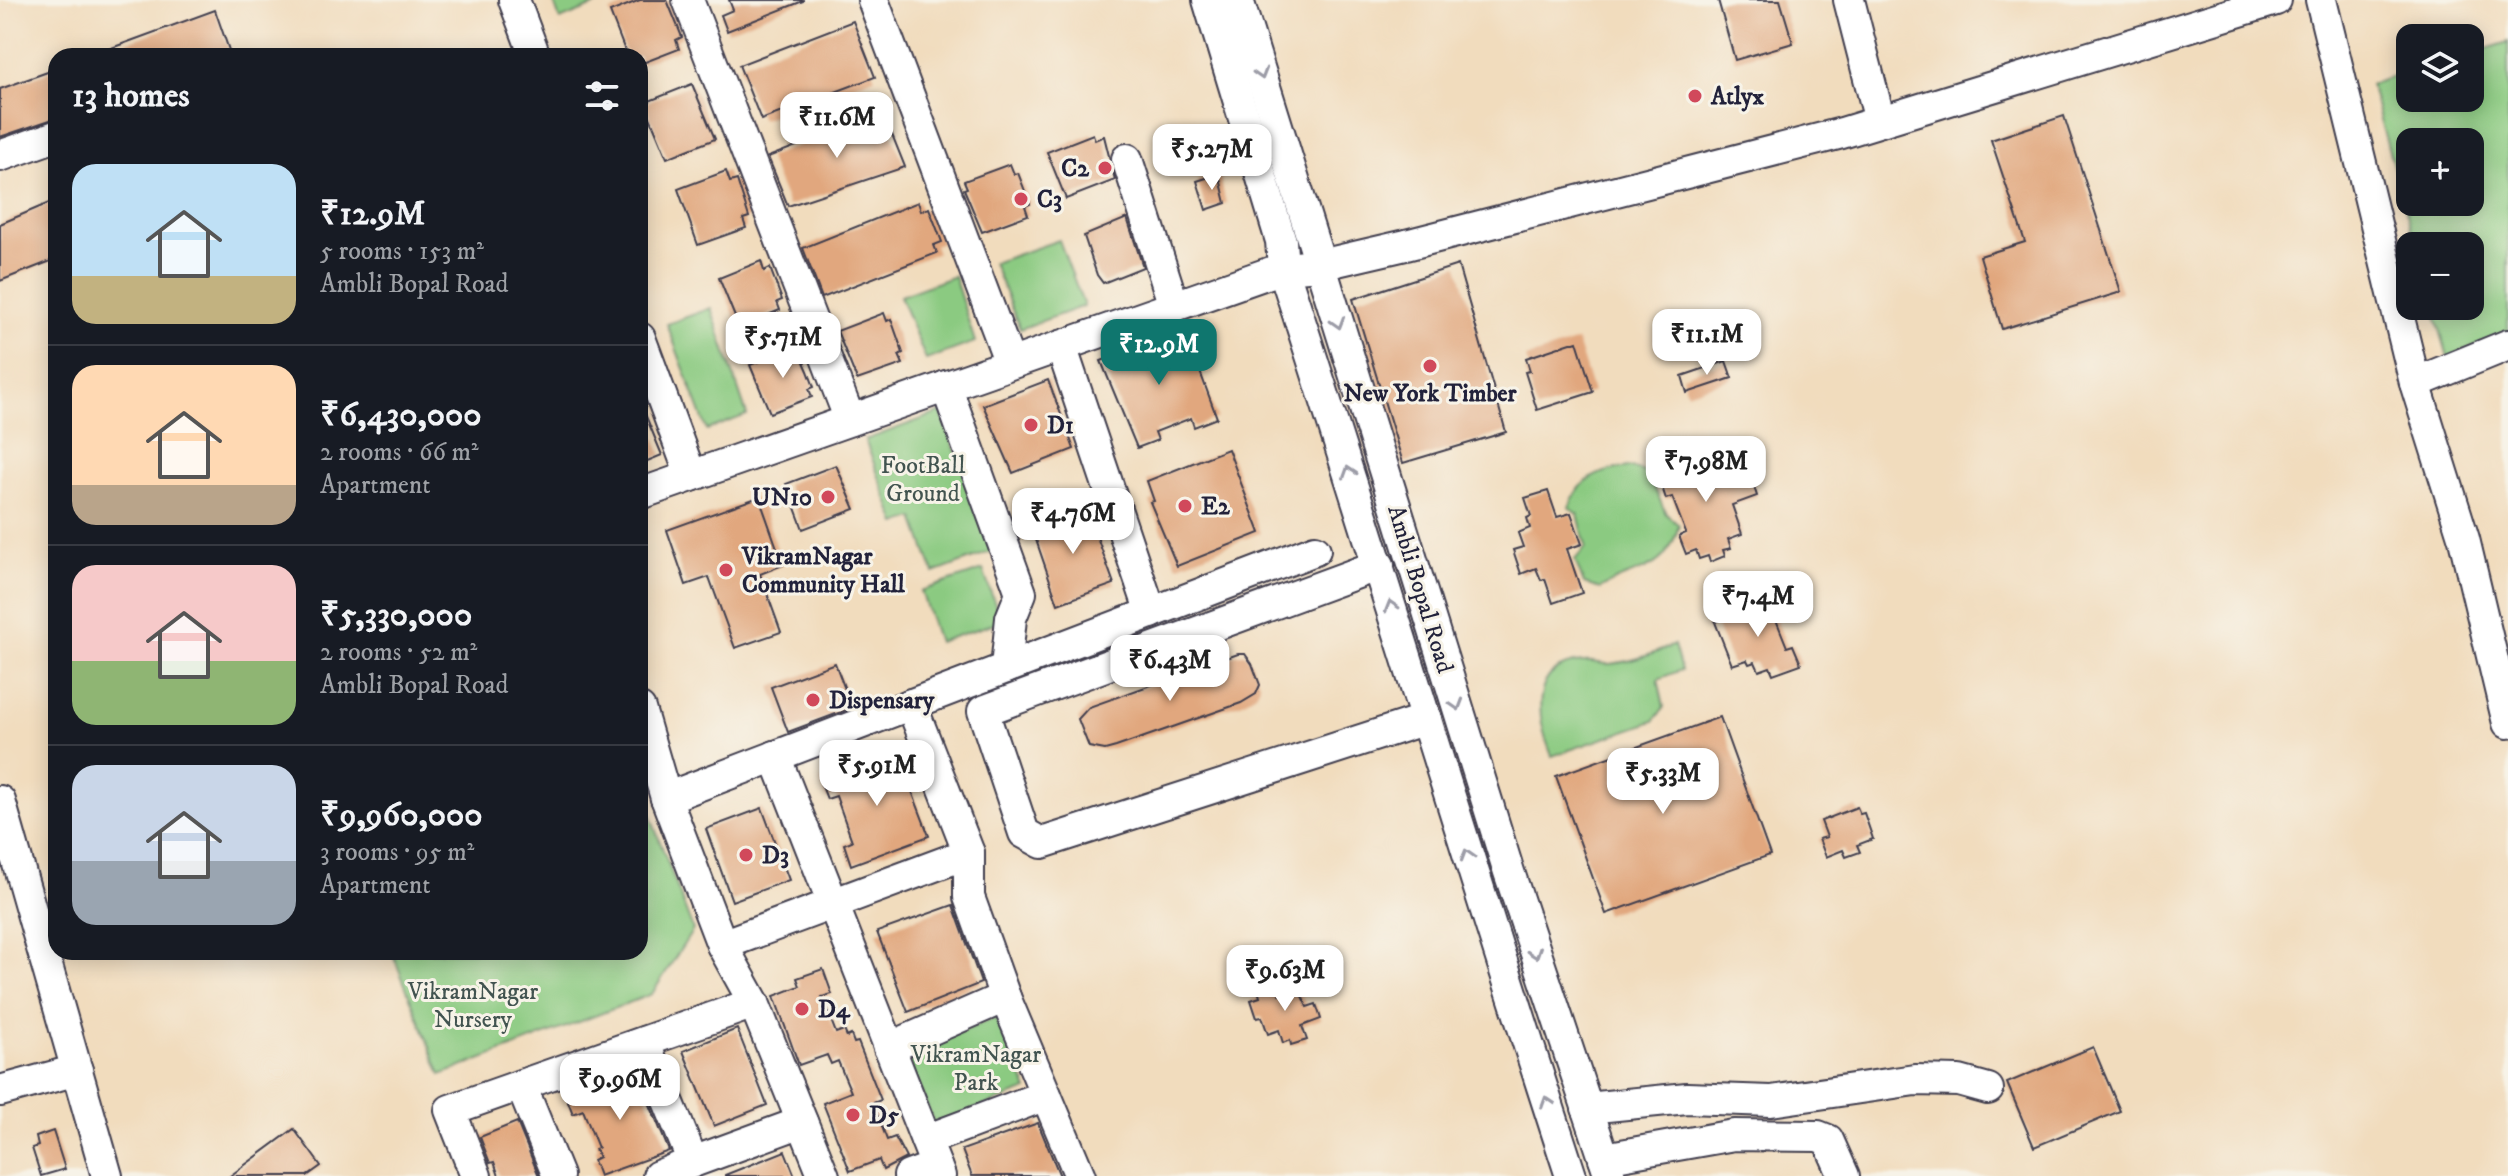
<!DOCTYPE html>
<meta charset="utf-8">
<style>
:root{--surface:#171b24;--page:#20242c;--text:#f1f3f6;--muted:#9ea1a6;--line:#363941;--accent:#0f766e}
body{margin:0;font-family:"IM FELL DW Pica",serif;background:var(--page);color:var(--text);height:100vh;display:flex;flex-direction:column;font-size:30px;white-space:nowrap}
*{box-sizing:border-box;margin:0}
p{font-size:26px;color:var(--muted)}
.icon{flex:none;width:44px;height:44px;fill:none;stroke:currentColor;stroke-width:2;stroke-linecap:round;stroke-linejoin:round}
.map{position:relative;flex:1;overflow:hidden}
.panel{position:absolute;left:48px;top:48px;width:600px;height:912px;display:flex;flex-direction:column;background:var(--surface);border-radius:24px;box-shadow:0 4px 20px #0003}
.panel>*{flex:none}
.tools{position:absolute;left:2396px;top:24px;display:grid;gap:16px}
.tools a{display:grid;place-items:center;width:88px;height:88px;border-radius:16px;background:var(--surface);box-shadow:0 4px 20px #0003;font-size:40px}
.price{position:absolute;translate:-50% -68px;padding:0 18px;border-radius:16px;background:#fff;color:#222;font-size:26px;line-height:52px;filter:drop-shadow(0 2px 4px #0008)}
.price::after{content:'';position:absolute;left:50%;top:48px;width:24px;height:18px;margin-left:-12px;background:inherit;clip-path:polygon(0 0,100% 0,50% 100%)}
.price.on{background:var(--accent);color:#fff}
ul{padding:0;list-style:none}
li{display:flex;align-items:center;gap:24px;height:200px;padding:0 24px}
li+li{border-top:2px solid var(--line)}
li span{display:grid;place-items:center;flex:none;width:224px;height:160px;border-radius:24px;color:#555}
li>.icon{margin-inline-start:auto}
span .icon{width:96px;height:96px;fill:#fffc;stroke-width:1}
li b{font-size:34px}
h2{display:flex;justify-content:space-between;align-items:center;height:96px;padding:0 24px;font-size:34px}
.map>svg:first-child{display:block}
</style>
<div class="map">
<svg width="2508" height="1176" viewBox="0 0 2508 1176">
<rect width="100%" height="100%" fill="#f7f3e8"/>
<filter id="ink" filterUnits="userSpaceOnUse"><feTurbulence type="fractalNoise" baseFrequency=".0125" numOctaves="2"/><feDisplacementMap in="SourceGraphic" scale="16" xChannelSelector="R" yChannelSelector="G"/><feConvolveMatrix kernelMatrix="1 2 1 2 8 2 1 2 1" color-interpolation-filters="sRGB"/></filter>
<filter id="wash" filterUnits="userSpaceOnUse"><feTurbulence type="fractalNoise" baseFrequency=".006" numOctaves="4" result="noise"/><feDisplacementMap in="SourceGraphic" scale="32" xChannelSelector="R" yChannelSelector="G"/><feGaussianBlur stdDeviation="1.8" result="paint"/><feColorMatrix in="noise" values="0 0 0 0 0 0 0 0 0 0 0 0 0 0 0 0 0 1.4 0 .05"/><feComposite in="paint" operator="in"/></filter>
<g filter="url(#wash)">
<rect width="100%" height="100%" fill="#f1dcbd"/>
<g fill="#8bca81" stroke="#56765e" stroke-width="2" fill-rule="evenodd">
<path d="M553,0H609L560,20Z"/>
<path d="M2508,42V332L2448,357L2433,306H2470V246H2416L2370,84L2410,72V98H2470V54ZM2410,142H2470V202H2410Z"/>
<path d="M1059,240L1084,306L1020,329L993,263Z"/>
<path d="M954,276L975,342L926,360L900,296Z"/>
<path d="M711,308L747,415L707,430L667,324Z"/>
<path d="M941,412L993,551L934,573L914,518L897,524L865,440Z"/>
<path d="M1628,467L1648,473L1666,514L1679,525C1665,576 1637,566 1600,589L1584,584L1575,560L1586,547L1578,514L1569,507C1580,478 1599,471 1628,467Z"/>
<path d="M983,570L1001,621L938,642L921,591Z"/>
<path d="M1674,645L1681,670L1658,679L1664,707L1654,721L1552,756C1537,719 1527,665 1584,662C1593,661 1601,664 1609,664C1631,662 1654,654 1674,645Z"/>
<path d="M641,791L693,930L652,994L441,1075L392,952H640Z"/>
<path d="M996,1017L1028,1090L934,1124L906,1055Z"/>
</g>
<g id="blocks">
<g fill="#e1a77e">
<path d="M640,0H667L682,37L676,40L679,49L640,64V56H627L610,12Z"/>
<path d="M729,0H803V1L727,31L721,15L733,10Z"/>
<path d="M1718,0H1780L1793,43L1735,60Z"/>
<path d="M215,10L231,56H95V54Z"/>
<path d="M853,21L875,77L761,120L739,65Z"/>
<path d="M56,69V118L0,137V89Z"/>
<path d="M692,84L715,139L667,158L644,103Z"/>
<path d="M883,112L905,167L788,206L768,157Z"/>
<path d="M2064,116L2121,292L2002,329L1980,256L2025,242L1991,140Z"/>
<path d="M1093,134L1095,140L1104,136L1115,180L1066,199L1047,152Z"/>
<path d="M1010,164L1014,174L1018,173L1030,204L1025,206L1028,215L982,232L964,189L967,188L964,181Z"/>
<path d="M726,171L730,182L737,180L749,217L743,219L746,228L698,245L678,189Z"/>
<path d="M1219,174L1226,203L1206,210L1197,181Z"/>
<path d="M56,200V259L0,281V224Z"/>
<path d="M918,202L921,211L929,208L942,242L934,245L937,253L822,298L803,248Z"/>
<path d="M1127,218L1143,267L1103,283L1097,275L1084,236Z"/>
<path d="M761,261L764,271L770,268L782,300L777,302L780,310L739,327L719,278Z"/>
<path d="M1458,265L1506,432L1403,463L1353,299Z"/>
<path d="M884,313L887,321L891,319L903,353L899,355L903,364L857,380L837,331Z"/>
<path d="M1184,328L1217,418L1194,427L1191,418L1155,432L1158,440L1137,448L1101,361Z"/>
<path d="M1577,341L1593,392L1537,410L1525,372L1530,371L1526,358Z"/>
<path d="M792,348L796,357L801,355L808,371L814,387L809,389L812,397L770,413L750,365Z"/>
<path d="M1726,361L1732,378L1687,393L1682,376Z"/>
<path d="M1048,380L1074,449L1013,473L983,405Z"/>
<path d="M640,402L662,455L640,464Z"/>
<path d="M1689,445L1695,462L1702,459L1705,468L1717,463L1722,476L1731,472L1733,478L1749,472L1757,496L1732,505L1742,534L1728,539L1731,548L1723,550L1725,556L1710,562L1708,556L1699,559L1696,550L1686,554L1679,536L1686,533L1672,497L1666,499L1658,475L1680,467L1674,450Z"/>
<path d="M1228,449L1260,533L1177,566L1150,502L1154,501L1147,481Z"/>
<path d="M836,465L855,509L803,529L786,484Z"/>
<path d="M1548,491L1557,517L1571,513L1582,544L1567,549L1582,593L1553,603L1545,579L1541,580L1536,568L1521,574L1513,550L1523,547L1518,533L1530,528L1527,518L1531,516L1525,498Z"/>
<path d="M759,497L783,565L760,574L781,632L735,648L709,577L686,585L667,530Z"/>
<path d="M1087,509L1114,584L1058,604L1032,528Z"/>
<path d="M1776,599L1782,614L1775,617L1787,647L1793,645L1801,664L1773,674L1770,667L1759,671L1755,662L1749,664L1747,660L1732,665L1715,622Z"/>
<path d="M1238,654H1245L1252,664L1260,685L1256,694L1241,703L1116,747L1105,750L1089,747L1078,719L1089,707Z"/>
<path d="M835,663L852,708L788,732L771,687Z"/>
<path d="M1720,717L1770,855L1606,914L1556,776Z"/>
<path d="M897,752L929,836L851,865L844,844L852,841L836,796L827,799L820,781Z"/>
<path d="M1857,807L1860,814L1864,813L1873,839L1857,845L1860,852L1846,857L1843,850L1826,857L1819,839L1827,837L1821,821Z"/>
<path d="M762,808L789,880L732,901L706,829Z"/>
<path d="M953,905L981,983L908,1012L877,932Z"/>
<path d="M823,969L832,994L822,997L836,1033L844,1030L847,1037L851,1035L854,1043L858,1042L881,1100L873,1103L887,1140L895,1137L906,1158L883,1170L879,1160L850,1171L823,1103L851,1092L838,1061L831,1064L827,1055L799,1065L774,996L800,986L797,978Z"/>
<path d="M1276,983L1280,994L1294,992L1302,996L1307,1007L1316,1004L1321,1019L1302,1026L1307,1040L1291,1045L1290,1040L1283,1043L1279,1030L1268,1034L1262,1017L1257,1018L1251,1000L1260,997L1258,990Z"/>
<path d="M737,1029L767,1105L714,1126L683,1051Z"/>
<path d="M2093,1047L2120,1111L2034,1147L2007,1083Z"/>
<path d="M635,1068L669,1151L599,1176L593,1160L599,1157L595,1149L598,1148L583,1110L573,1114L566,1096Z"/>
<path d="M517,1122L539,1176H499L494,1162L490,1163L480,1137Z"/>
<path d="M1038,1123L1060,1176H972L962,1150Z"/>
<path d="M294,1129L321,1166L307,1176H230Z"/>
<path d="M53,1131L65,1169L41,1176L32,1148L38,1146L36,1137Z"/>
<path d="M785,1151L795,1176H725V1175Z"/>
</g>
</g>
</g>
<g filter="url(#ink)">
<use href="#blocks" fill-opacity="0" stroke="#413e4e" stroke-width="2"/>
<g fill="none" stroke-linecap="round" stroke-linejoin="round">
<defs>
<g id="minor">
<path d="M514,0L535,56"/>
<path d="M688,0L850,420"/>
<path d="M873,0L1010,363"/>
<path d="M1208,0L1281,241L1283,268C1381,570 1472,874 1571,1176"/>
<path d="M1238,0L1509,872L1610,1176"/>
<path d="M1849,0L1880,121"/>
<path d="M2321,0L2415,383L2464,539L2508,723"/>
<path d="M0,156L56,136"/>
<path d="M1127,159L1174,306"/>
<path d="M640,338L691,476"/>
<path d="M1061,346L1151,613"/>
<path d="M2415,383L2508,345"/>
<path d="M946,386L1021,593L1011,618L1006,668"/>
<path d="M640,494L1283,268L1320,265L1406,245L1842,133L2276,0"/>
<path d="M1379,565L983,711L1024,833L1042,843L1426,719"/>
<path d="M911,704L969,853V897L1005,997L1080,1176"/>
<path d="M640,709L666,798L722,945"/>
<path d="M775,756L940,1176"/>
<path d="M666,798L1315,550"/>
<path d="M0,801L107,1176"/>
<path d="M644,1042L693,1162L658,1176"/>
<path d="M889,1048L1005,997"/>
<path d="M521,1085L558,1176"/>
<path d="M0,1091L77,1070"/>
<path d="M1587,1108L1687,1098L1771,1101L1915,1080L1959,1081L1988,1089"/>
<path d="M926,1140L1046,1095"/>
<path d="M1604,1158L1734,1135L1818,1136L1828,1140L1844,1176"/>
<path d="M693,1162L802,1122"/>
<path d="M476,1176L450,1110L754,1003"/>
<path d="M824,1176L754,1003L722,945L969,853"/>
<path d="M909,1176L936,1166"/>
</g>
</defs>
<use href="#minor" stroke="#413e4e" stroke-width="34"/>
<use href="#minor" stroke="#fff" stroke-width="30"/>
</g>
<defs><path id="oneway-chevron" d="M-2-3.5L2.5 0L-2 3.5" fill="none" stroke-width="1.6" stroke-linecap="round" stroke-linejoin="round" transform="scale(2)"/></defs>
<g stroke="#9c9ca7">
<use href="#oneway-chevron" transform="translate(1261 74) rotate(73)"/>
<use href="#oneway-chevron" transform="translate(1338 323) rotate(73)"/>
<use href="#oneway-chevron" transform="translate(1349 472) rotate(-108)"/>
<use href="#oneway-chevron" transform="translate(1391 606) rotate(-107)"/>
<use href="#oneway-chevron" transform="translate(1457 705) rotate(73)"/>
<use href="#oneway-chevron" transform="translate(1467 855) rotate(-107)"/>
<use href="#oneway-chevron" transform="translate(1535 953) rotate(72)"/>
<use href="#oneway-chevron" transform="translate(1547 1102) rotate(-108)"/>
</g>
</g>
<g fill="#d1495b" stroke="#f7f3e8" stroke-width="3">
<circle cx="1695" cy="96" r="8"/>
<circle cx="1105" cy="168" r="8"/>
<circle cx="1021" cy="199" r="8"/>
<circle cx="1430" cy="366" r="8"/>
<circle cx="1031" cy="425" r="8"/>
<circle cx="828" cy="497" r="8"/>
<circle cx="1185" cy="506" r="8"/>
<circle cx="726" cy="570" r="8"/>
<circle cx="813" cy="700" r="8"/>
<circle cx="746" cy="855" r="8"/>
<circle cx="802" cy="1009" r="8"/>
<circle cx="853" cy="1115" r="8"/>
</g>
<g text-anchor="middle" stroke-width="6" stroke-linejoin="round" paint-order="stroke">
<g font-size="24" font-weight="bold" fill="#22223b" stroke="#f7f3e8" text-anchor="start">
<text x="1711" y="104">Atlyx</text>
<text x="1089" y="176" text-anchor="end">C2</text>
<text x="1037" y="207">C3</text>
<text x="1430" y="401" text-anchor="middle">New York Timber</text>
<text x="1047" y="433">D1</text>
<text x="812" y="505" text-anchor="end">UN10</text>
<text x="1201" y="514">E2</text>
<text x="742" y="564">VikramNagar<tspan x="742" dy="28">Community Hall</tspan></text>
<text x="829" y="708">Dispensary</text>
<text x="762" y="863">D3</text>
<text x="818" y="1017">D4</text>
<text x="869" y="1123">D5</text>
</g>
<g font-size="24" fill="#425450" stroke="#f7f3e8">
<text x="923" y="473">FootBall<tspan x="923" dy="28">Ground</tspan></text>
<text x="473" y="999">VikramNagar<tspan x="473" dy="28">Nursery</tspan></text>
<text x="976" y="1062">VikramNagar<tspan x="976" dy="28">Park</tspan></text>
</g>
<g font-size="24" fill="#22223b" stroke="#f7f3e8">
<text transform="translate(1421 589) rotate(73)" y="8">Ambli Bopal Road</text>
</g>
</g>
</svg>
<div class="tools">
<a><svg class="icon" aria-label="layers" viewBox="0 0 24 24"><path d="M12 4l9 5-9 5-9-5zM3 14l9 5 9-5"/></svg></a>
<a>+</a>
<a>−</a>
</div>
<b class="price" style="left:837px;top:160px">₹11.6M</b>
<b class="price" style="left:1212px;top:192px">₹5.27M</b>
<b class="price" style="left:1707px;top:377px">₹11.1M</b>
<b class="price" style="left:783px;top:380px">₹5.71M</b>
<b class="price on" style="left:1159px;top:387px">₹12.9M</b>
<b class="price" style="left:1706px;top:504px">₹7.98M</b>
<b class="price" style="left:1073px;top:556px">₹4.76M</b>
<b class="price" style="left:1758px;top:639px">₹7.4M</b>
<b class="price" style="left:1170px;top:703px">₹6.43M</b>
<b class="price" style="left:877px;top:808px">₹5.91M</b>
<b class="price" style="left:1663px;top:816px">₹5.33M</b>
<b class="price" style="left:1285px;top:1013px">₹9.63M</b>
<b class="price" style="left:620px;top:1122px">₹9.96M</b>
<section class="panel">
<h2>13 homes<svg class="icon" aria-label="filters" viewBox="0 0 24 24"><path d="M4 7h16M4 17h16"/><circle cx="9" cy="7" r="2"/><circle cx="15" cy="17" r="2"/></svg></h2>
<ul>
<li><span style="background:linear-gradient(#bfe0f5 70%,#c2b280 0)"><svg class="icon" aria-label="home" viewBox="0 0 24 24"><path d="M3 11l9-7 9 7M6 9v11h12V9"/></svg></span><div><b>₹12.9M</b><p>5 rooms · 153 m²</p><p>Ambli Bopal Road</p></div></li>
<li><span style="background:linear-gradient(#ffd9b3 75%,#b9a48a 0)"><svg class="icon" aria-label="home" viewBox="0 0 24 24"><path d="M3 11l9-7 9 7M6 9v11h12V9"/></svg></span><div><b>₹6,430,000</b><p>2 rooms · 66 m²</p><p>Apartment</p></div></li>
<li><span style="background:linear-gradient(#f6c9c9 60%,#8fb573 0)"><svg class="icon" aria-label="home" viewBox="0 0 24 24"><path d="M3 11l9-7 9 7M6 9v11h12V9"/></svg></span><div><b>₹5,330,000</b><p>2 rooms · 52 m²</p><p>Ambli Bopal Road</p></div></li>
<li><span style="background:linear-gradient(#c9d6e8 60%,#9aa5b1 0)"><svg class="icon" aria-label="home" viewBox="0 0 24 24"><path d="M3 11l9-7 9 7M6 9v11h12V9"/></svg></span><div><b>₹9,960,000</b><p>3 rooms · 95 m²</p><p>Apartment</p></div></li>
</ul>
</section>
</div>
